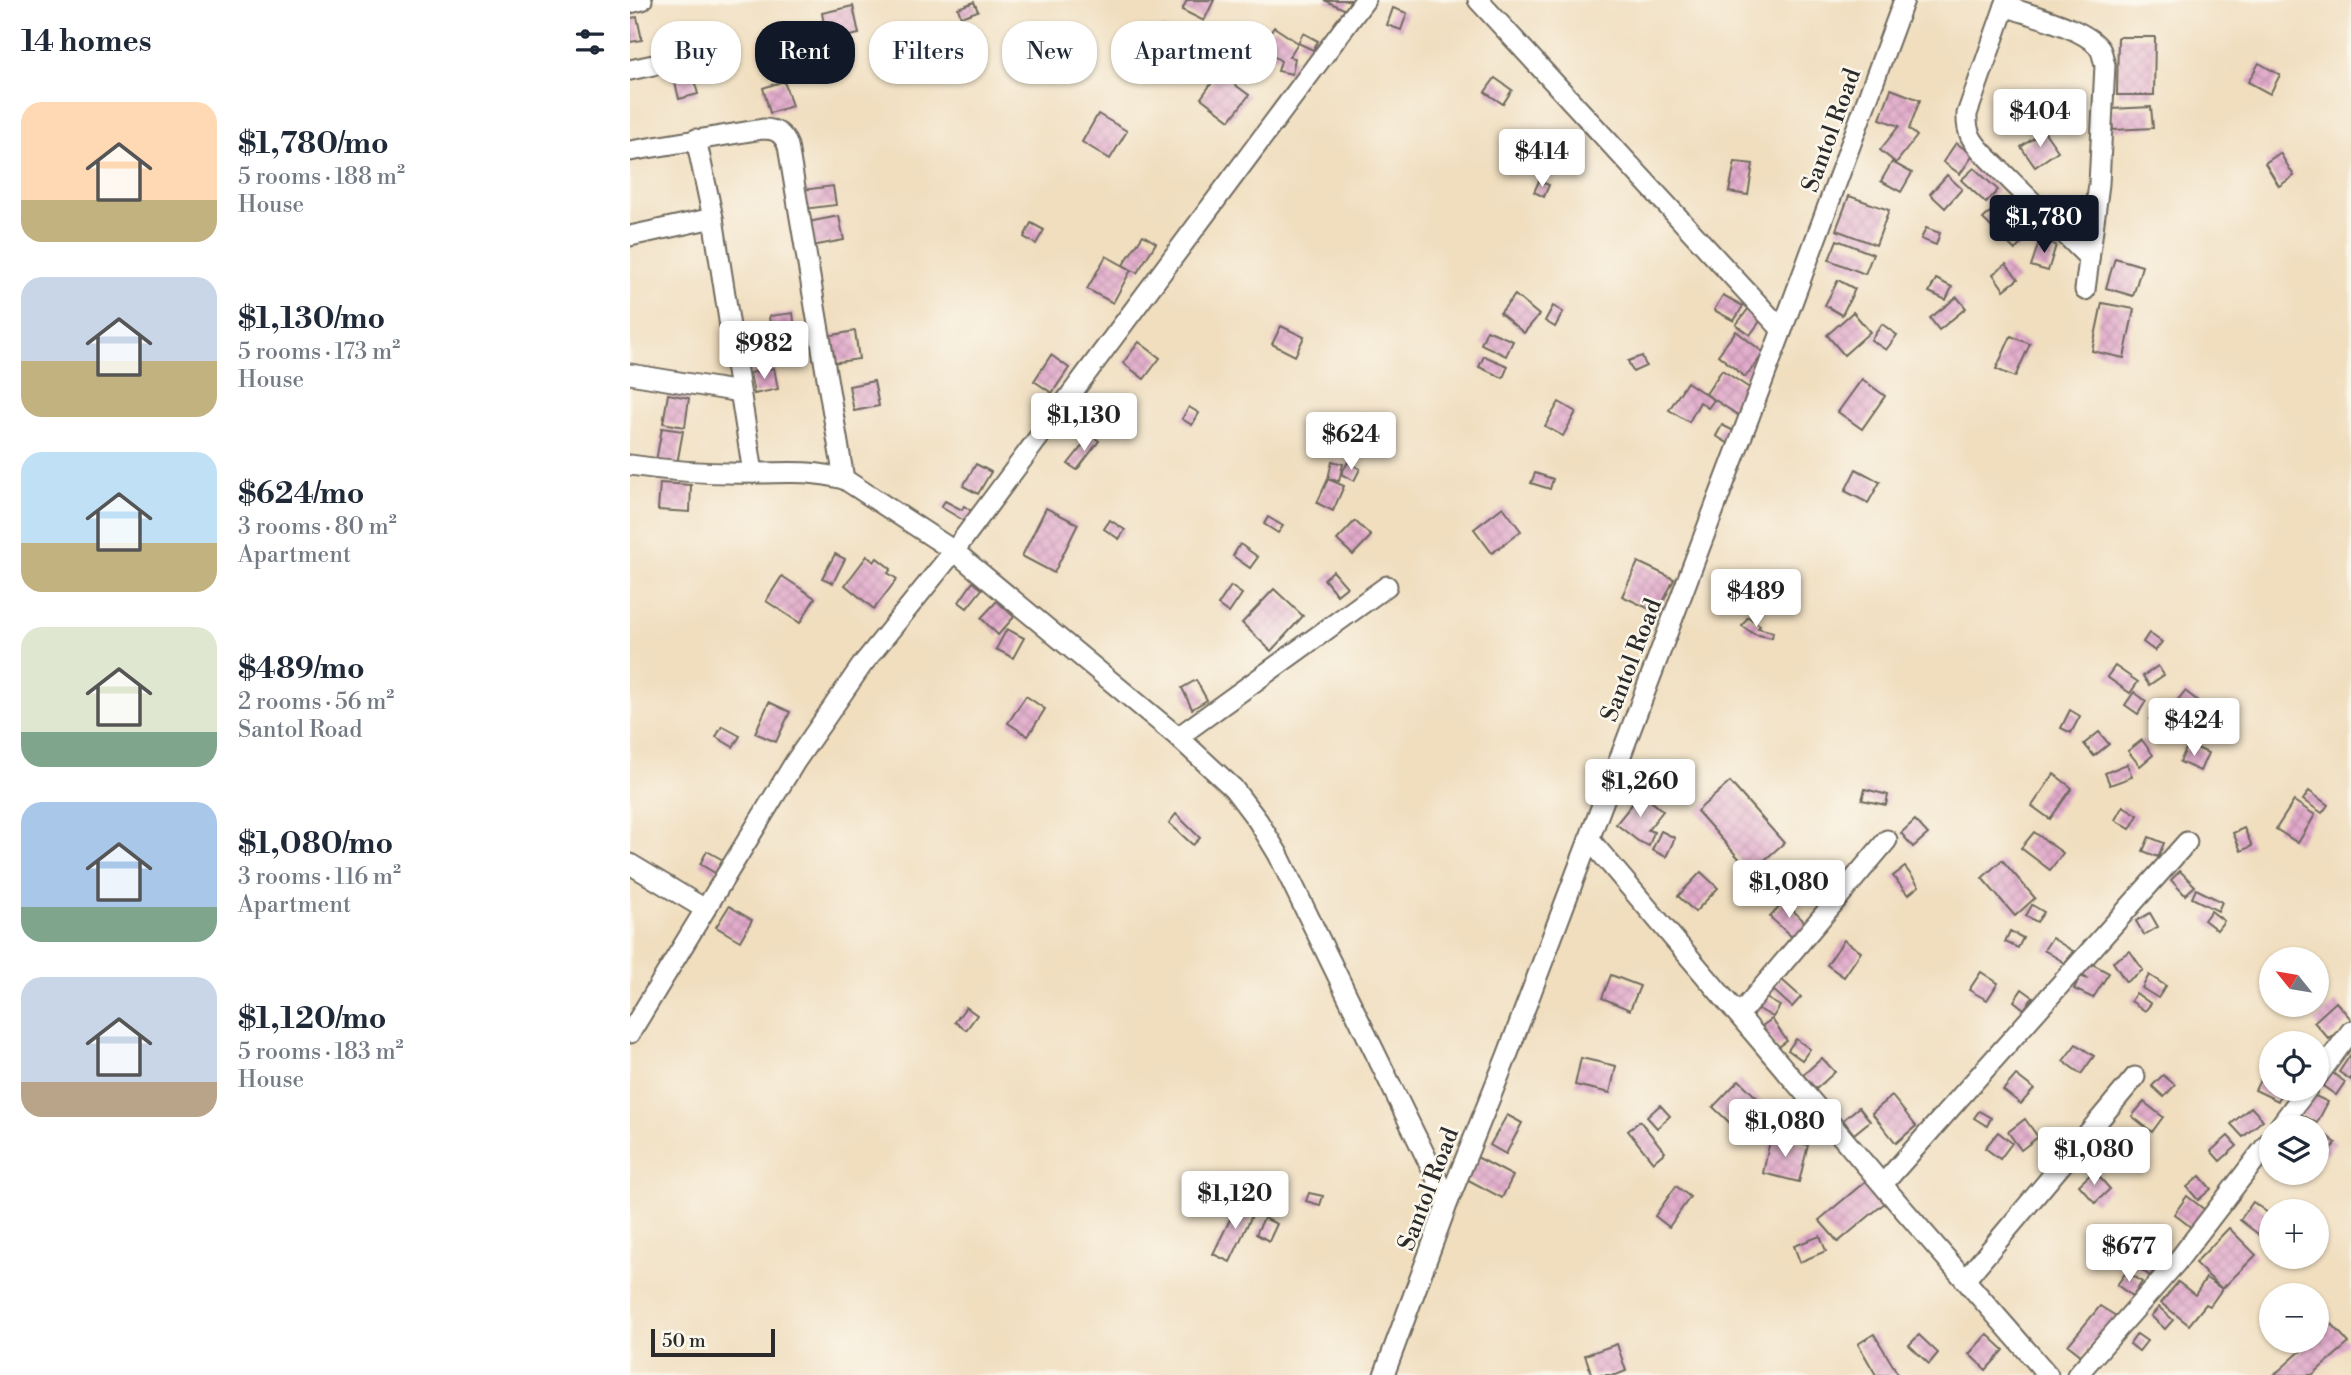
<!DOCTYPE html>
<meta charset="utf-8">
<style>
:root{--surface:#fff;--page:#f6f6f7;--text:#1f2937;--muted:#747a83;--accent:#111827}
body{margin:0;font-family:"Libre Bodoni",serif;background:var(--page);color:var(--text);height:100vh;display:flex;flex-direction:column;font-size:26px;white-space:nowrap}
*{box-sizing:border-box;margin:0}
p{font-size:23px;color:var(--muted)}
.icon{flex:none;width:38px;height:38px;fill:none;stroke:currentColor;stroke-width:2;stroke-linecap:round;stroke-linejoin:round}
.map{position:relative;flex:1;overflow:hidden}
.sheet{display:flex;flex-direction:column;background:var(--surface);width:630px}
.sheet>*{flex:none}
.top-card{position:absolute;left:21px;top:21px;width:665px;height:63px;display:flex;gap:14px}
.needle{width:46px;rotate:300deg}
.tools{position:absolute;left:1629px;top:947px;display:grid;gap:14px}
.tools a{display:grid;place-items:center;width:70px;height:70px;border-radius:50%;background:var(--surface);box-shadow:0 2px 5px #0004;font-size:35px}
.scale{position:absolute;left:21px;bottom:18px;width:124px;box-sizing:border-box;padding-left:7px;border:4px solid #2b2b2b;border-top:0;font-size:19px;line-height:24px;white-space:nowrap;color:#2b2b2b;-webkit-text-stroke:5px #fbf7ec;paint-order:stroke}
.price{position:absolute;translate:-50% -60px;padding:0 16px;border-radius:7px;background:#fff;color:#222;font-size:23px;line-height:46px;filter:drop-shadow(0 2px 4px #0008)}
.price::after{content:'';position:absolute;left:50%;top:42px;width:21px;height:16px;margin-left:-10px;background:inherit;clip-path:polygon(0 0,100% 0,50% 100%)}
.price.selected{background:var(--accent);color:#fff}
ul{padding:0;list-style:none}
li{display:flex;align-items:center;gap:21px;height:175px;padding:0 21px}
li span{display:grid;place-items:center;flex:none;width:196px;height:140px;border-radius:21px;color:#555}
li>.icon{margin-inline-start:auto}
span .icon{width:84px;height:84px;fill:#fffc;stroke-width:1}
li b{font-size:30px}
h2{display:flex;justify-content:space-between;align-items:center;height:84px;padding:0 21px;font-size:30px}
.chip{padding:0 24px;border-radius:28px;background:var(--surface);box-shadow:0 2px 5px #0004;font-size:24px;line-height:63px}
.chip.selected{background:var(--accent);color:#fff}
main{display:flex;flex:1;min-height:0}
.map>svg:first-child{display:block}
</style>
<main>
<section class="sheet">
<h2>14 homes<svg class="icon" aria-label="filters" viewBox="0 0 24 24"><path d="M4 7h16M4 17h16"/><circle cx="9" cy="7" r="2"/><circle cx="15" cy="17" r="2"/></svg></h2>
<ul>
<li><span style="background:linear-gradient(#ffd9b3 70%,#c2b280 0)"><svg class="icon" aria-label="home" viewBox="0 0 24 24"><path d="M3 11l9-7 9 7M6 9v11h12V9"/></svg></span><div><b>$1,780/mo</b><p>5 rooms · 188 m²</p><p>House</p></div></li>
<li><span style="background:linear-gradient(#c9d6e8 60%,#c2b280 0)"><svg class="icon" aria-label="home" viewBox="0 0 24 24"><path d="M3 11l9-7 9 7M6 9v11h12V9"/></svg></span><div><b>$1,130/mo</b><p>5 rooms · 173 m²</p><p>House</p></div></li>
<li><span style="background:linear-gradient(#bfe0f5 65%,#c2b280 0)"><svg class="icon" aria-label="home" viewBox="0 0 24 24"><path d="M3 11l9-7 9 7M6 9v11h12V9"/></svg></span><div><b>$624/mo</b><p>3 rooms · 80 m²</p><p>Apartment</p></div></li>
<li><span style="background:linear-gradient(#dfe7d0 75%,#7fa58c 0)"><svg class="icon" aria-label="home" viewBox="0 0 24 24"><path d="M3 11l9-7 9 7M6 9v11h12V9"/></svg></span><div><b>$489/mo</b><p>2 rooms · 56 m²</p><p>Santol Road</p></div></li>
<li><span style="background:linear-gradient(#a9c7e8 75%,#7fa58c 0)"><svg class="icon" aria-label="home" viewBox="0 0 24 24"><path d="M3 11l9-7 9 7M6 9v11h12V9"/></svg></span><div><b>$1,080/mo</b><p>3 rooms · 116 m²</p><p>Apartment</p></div></li>
<li><span style="background:linear-gradient(#c9d6e8 75%,#b9a48a 0)"><svg class="icon" aria-label="home" viewBox="0 0 24 24"><path d="M3 11l9-7 9 7M6 9v11h12V9"/></svg></span><div><b>$1,120/mo</b><p>5 rooms · 183 m²</p><p>House</p></div></li>
</ul>
</section>
<div class="map">
<svg width="1721" height="1375" viewBox="0 0 1721 1375">
<defs>
<pattern id="building-cross-hatch" width="8" height="8" patternUnits="userSpaceOnUse" patternTransform="scale(1.75)"><rect width="8" height="8" fill="#e1aaca"/><path d="M0 0l8 8M0 8l8-8" fill="none" stroke="#c192ae"/></pattern>
</defs>
<rect width="100%" height="100%" fill="#fbf7ec"/>
<filter id="ink" filterUnits="userSpaceOnUse"><feTurbulence type="fractalNoise" baseFrequency=".0143" numOctaves="2"/><feDisplacementMap in="SourceGraphic" scale="14" xChannelSelector="R" yChannelSelector="G"/><feConvolveMatrix kernelMatrix="1 2 1 2 8 2 1 2 1" color-interpolation-filters="sRGB"/></filter>
<filter id="wash" filterUnits="userSpaceOnUse"><feTurbulence type="fractalNoise" baseFrequency=".00686" numOctaves="4" result="noise"/><feDisplacementMap in="SourceGraphic" scale="28" xChannelSelector="R" yChannelSelector="G"/><feGaussianBlur stdDeviation="1.57" result="paint"/><feColorMatrix in="noise" values="0 0 0 0 0 0 0 0 0 0 0 0 0 0 0 0 0 1.4 0 .05"/><feComposite in="paint" operator="in"/></filter>
<g filter="url(#wash)">
<rect width="100%" height="100%" fill="#f0debf"/>
<g id="blocks">
<g fill="url(#building-cross-hatch)">
<path d="M557,0H584L574,21L552,10Z"/>
<path d="M694,0H720L716,10Z"/>
<path d="M344,2L348,11L331,17L328,8Z"/>
<path d="M223,6L229,34L197,41L192,13Z"/>
<path d="M763,8L777,13L771,30L757,25Z"/>
<path d="M7,17L12,40L0,42V18Z"/>
<path d="M644,27L668,43L659,57L665,58L662,74L648,71L651,61L630,47Z"/>
<path d="M533,28L557,37L544,67L520,57L503,54L506,43L523,46L520,57Z"/>
<path d="M673,33L688,41L683,50L668,43Z"/>
<path d="M1488,37H1525L1524,95H1487Z"/>
<path d="M183,41L185,52L163,56L162,45Z"/>
<path d="M1629,63L1650,75L1640,94L1618,82Z"/>
<path d="M62,73L68,94L49,99L44,78Z"/>
<path d="M589,73L619,95L600,120L571,98Z"/>
<path d="M865,78L882,90L873,104L855,92Z"/>
<path d="M154,81L162,106L140,113L133,88Z"/>
<path d="M1261,89L1290,100L1279,129L1287,136L1266,163L1250,150L1269,126L1250,119Z"/>
<path d="M1521,107L1523,128L1483,130L1481,109Z"/>
<path d="M468,114L497,131L480,159L452,142Z"/>
<path d="M1414,131L1428,151L1405,167L1391,147Z"/>
<path d="M938,136L950,154L944,158L931,141Z"/>
<path d="M1326,143L1343,155L1330,174L1313,162Z"/>
<path d="M1650,153L1664,176L1649,186L1635,163Z"/>
<path d="M1105,162L1123,164L1118,195L1099,192Z"/>
<path d="M1262,162L1282,173L1271,192L1251,181Z"/>
<path d="M1344,168L1368,190L1356,203L1331,180Z"/>
<path d="M1317,175L1332,189L1315,208L1300,194Z"/>
<path d="M909,181L919,185L914,197L904,192Z"/>
<path d="M203,186L206,205L174,209L172,190Z"/>
<path d="M1219,196L1259,210L1246,245L1206,230Z"/>
<path d="M1374,199L1405,229L1385,250L1353,219Z"/>
<path d="M209,216L214,240L182,246L178,222Z"/>
<path d="M401,223L414,230L406,244L394,237Z"/>
<path d="M1296,228L1310,233L1306,245L1291,239Z"/>
<path d="M513,235L526,243L507,273L493,265Z"/>
<path d="M1410,239L1426,245L1418,271L1401,266Z"/>
<path d="M1207,240L1243,254L1235,274L1199,260Z"/>
<path d="M476,256L501,270L483,303L457,289Z"/>
<path d="M1485,258L1512,266L1503,296L1476,288Z"/>
<path d="M1376,264L1388,279L1374,290L1363,274Z"/>
<path d="M1306,279L1322,287L1316,300L1299,292Z"/>
<path d="M1208,280L1225,289L1212,315L1195,305Z"/>
<path d="M885,295L909,315L894,333L870,313Z"/>
<path d="M1093,295L1113,306L1104,321L1084,310Z"/>
<path d="M1327,297L1336,308L1309,330L1300,318Z"/>
<path d="M1472,303L1504,309L1494,358L1462,351Z"/>
<path d="M1122,304L1135,314L1120,335L1106,325Z"/>
<path d="M923,306L933,312L925,327L915,321Z"/>
<path d="M1223,312L1240,332L1214,355L1197,335Z"/>
<path d="M163,313L166,337L142,340L139,316Z"/>
<path d="M1252,324L1267,335L1256,350L1241,340Z"/>
<path d="M651,326L674,337L665,356L642,344Z"/>
<path d="M857,330L883,341L876,356L851,344Z"/>
<path d="M225,331L229,359L201,363L197,336Z"/>
<path d="M1106,331L1134,353L1115,377L1088,355Z"/>
<path d="M1381,336L1400,344L1385,377L1366,369Z"/>
<path d="M509,342L530,358L514,379L493,363Z"/>
<path d="M421,355L439,368L422,393L404,381Z"/>
<path d="M854,356L878,366L873,378L849,367Z"/>
<path d="M1012,356L1016,366L1003,372L998,361Z"/>
<path d="M144,368L148,389L124,394L120,373Z"/>
<path d="M1092,370L1124,391L1108,415L1076,394Z"/>
<path d="M1232,379L1255,396L1232,429L1208,412Z"/>
<path d="M244,381L249,406L224,411L219,386Z"/>
<path d="M1057,382L1084,400L1078,408L1070,402L1059,422L1039,410Z"/>
<path d="M38,394L59,398L55,427L33,423Z"/>
<path d="M929,402L946,412L933,436L915,426Z"/>
<path d="M559,407L569,413L562,425L552,419Z"/>
<path d="M1092,425L1108,433L1101,445L1086,436Z"/>
<path d="M32,428L53,431L47,464L26,461Z"/>
<path d="M461,435L469,441L447,470L438,464Z"/>
<path d="M702,461L713,464L709,481L698,479Z"/>
<path d="M718,462L730,469L724,481L711,474Z"/>
<path d="M346,464L361,472L348,494L333,486Z"/>
<path d="M1226,469L1250,482L1238,503L1215,491Z"/>
<path d="M905,473L923,479L920,489L901,483Z"/>
<path d="M698,479L714,486L703,511L687,503Z"/>
<path d="M30,483L61,485L60,512L28,510Z"/>
<path d="M315,501L332,510L334,506L347,515L341,525L311,507Z"/>
<path d="M873,507L891,531L862,553L844,529Z"/>
<path d="M416,508L448,524L424,573L392,556Z"/>
<path d="M638,517L653,526L648,533L634,524Z"/>
<path d="M480,520L495,530L489,539L474,529Z"/>
<path d="M725,521L741,536L723,555L707,540Z"/>
<path d="M610,544L628,557L620,568L603,556Z"/>
<path d="M205,554L215,559L203,583L192,578Z"/>
<path d="M237,556L244,562L247,558L261,569L258,573L267,579L244,609L215,585Z"/>
<path d="M1008,562L1044,579L1028,613L992,596Z"/>
<path d="M703,571L717,587L707,595L694,579Z"/>
<path d="M152,576L185,598L170,623L136,601Z"/>
<path d="M343,582L352,589L337,608L329,602Z"/>
<path d="M601,586L612,594L599,613L588,605Z"/>
<path d="M644,589L673,616L641,651L612,623Z"/>
<path d="M367,601L384,617L368,635L351,618Z"/>
<path d="M1118,617L1130,625L1128,628L1143,632L1142,638L1124,634L1112,626Z"/>
<path d="M377,629L394,638L383,658L366,649Z"/>
<path d="M1519,633L1532,642L1525,651L1513,642Z"/>
<path d="M1485,666L1508,682L1500,693L1477,677Z"/>
<path d="M1528,666L1534,675L1519,685L1513,676Z"/>
<path d="M566,680L577,700L562,709L552,688Z"/>
<path d="M1555,691L1568,701L1552,721L1539,711Z"/>
<path d="M1504,692L1516,701L1508,714L1495,705Z"/>
<path d="M396,696L415,709L398,736L378,723Z"/>
<path d="M139,702L160,712L146,742L125,733Z"/>
<path d="M1531,709L1544,723L1532,734L1519,719Z"/>
<path d="M1440,710L1450,716L1441,733L1431,728Z"/>
<path d="M92,726L110,736L103,747L86,737Z"/>
<path d="M1469,732L1479,744L1464,756L1454,744Z"/>
<path d="M1512,740L1523,755L1510,766L1498,751Z"/>
<path d="M1558,744L1578,753L1570,771L1550,762Z"/>
<path d="M1497,764L1502,777L1480,785L1475,773Z"/>
<path d="M1424,774L1442,788L1420,819L1402,806Z"/>
<path d="M1100,782L1154,843L1121,872L1067,811Z"/>
<path d="M1235,789L1258,795L1256,805L1232,800Z"/>
<path d="M1679,791L1698,805L1692,813L1673,800Z"/>
<path d="M1011,793L1033,811L1018,830L1024,832L1019,846L1008,841L986,824Z"/>
<path d="M1664,801L1685,815L1668,843L1646,829Z"/>
<path d="M1493,806L1508,815L1500,829L1485,820Z"/>
<path d="M546,814L570,838L563,845L539,823Z"/>
<path d="M1285,820L1298,834L1283,847L1271,833Z"/>
<path d="M1614,828L1622,846L1611,851L1603,833Z"/>
<path d="M1031,831L1045,838L1036,857L1022,850Z"/>
<path d="M1404,832L1433,853L1420,870L1391,848Z"/>
<path d="M1519,837L1534,843L1528,857L1513,851Z"/>
<path d="M77,851L93,860L85,873L70,864Z"/>
<path d="M1372,860L1405,898L1385,916L1352,878Z"/>
<path d="M1275,867L1289,886L1278,895L1263,876Z"/>
<path d="M1550,871L1565,886L1555,895L1541,880Z"/>
<path d="M1071,872L1088,888L1065,912L1048,896Z"/>
<path d="M1566,889L1592,902L1588,911L1562,898Z"/>
<path d="M1154,902L1177,924L1164,939L1140,917Z"/>
<path d="M1402,905L1414,912L1407,922L1396,916Z"/>
<path d="M99,906L122,920L110,941L86,927Z"/>
<path d="M1581,911L1594,921L1587,930L1574,920Z"/>
<path d="M1520,913L1528,927L1514,935L1506,921Z"/>
<path d="M1380,931L1393,938L1388,948L1375,942Z"/>
<path d="M1422,938L1443,951L1435,963L1414,950Z"/>
<path d="M1214,940L1231,952L1214,977L1197,965Z"/>
<path d="M1500,951L1513,970L1496,982L1483,962Z"/>
<path d="M1457,961L1479,973L1463,998L1444,989L1450,976L1458,979L1450,974Z"/>
<path d="M1351,972L1368,983L1357,1000L1339,990Z"/>
<path d="M981,975L1010,986L1000,1010L972,998Z"/>
<path d="M1519,975L1536,986L1528,998L1512,988Z"/>
<path d="M1151,979L1171,997L1162,1007L1142,989Z"/>
<path d="M1392,989L1403,997L1394,1009L1384,1001Z"/>
<path d="M1506,993L1521,1004L1515,1011L1501,1001Z"/>
<path d="M1134,997L1150,1006L1143,1017L1127,1008Z"/>
<path d="M1706,1002L1721,1019L1699,1039L1684,1022Z"/>
<path d="M336,1007L347,1015L336,1030L325,1022Z"/>
<path d="M1142,1019L1157,1041L1147,1048L1132,1026Z"/>
<path d="M1166,1039L1180,1049L1172,1060L1158,1050Z"/>
<path d="M1446,1044L1464,1056L1451,1074L1433,1061Z"/>
<path d="M1721,1054V1080L1709,1072Z"/>
<path d="M951,1058L986,1066L980,1093L945,1085Z"/>
<path d="M1192,1058L1205,1072L1186,1089L1173,1075Z"/>
<path d="M1700,1071L1715,1082L1706,1095L1690,1084Z"/>
<path d="M1634,1072L1642,1076V1088H1654L1648,1101L1625,1090Z"/>
<path d="M1386,1075L1404,1089L1391,1104L1373,1090Z"/>
<path d="M1533,1075L1545,1085L1534,1097L1522,1086Z"/>
<path d="M1109,1080L1145,1116L1120,1142L1083,1107Z"/>
<path d="M1679,1093L1698,1102L1687,1123L1669,1113Z"/>
<path d="M1262,1096L1286,1126L1266,1143L1242,1113Z"/>
<path d="M1514,1102L1533,1117L1522,1132L1502,1116Z"/>
<path d="M1030,1105L1040,1116L1027,1128L1017,1117Z"/>
<path d="M1229,1107L1240,1121L1224,1134L1213,1120Z"/>
<path d="M1621,1107L1633,1120L1613,1137L1601,1124Z"/>
<path d="M1349,1111L1361,1118L1357,1126L1344,1118Z"/>
<path d="M877,1115L892,1123L876,1154L860,1145Z"/>
<path d="M1395,1119L1408,1137L1391,1150L1378,1132Z"/>
<path d="M1010,1121L1035,1152L1023,1162L998,1131Z"/>
<path d="M1688,1129L1706,1143L1696,1155L1687,1148Z"/>
<path d="M1368,1132L1382,1143L1370,1159L1355,1148Z"/>
<path d="M1141,1136L1178,1145L1169,1182L1133,1173Z"/>
<path d="M1598,1136L1607,1146L1590,1161L1581,1151Z"/>
<path d="M843,1155L883,1176L872,1198L831,1176Z"/>
<path d="M1464,1171L1480,1189L1465,1203L1449,1185Z"/>
<path d="M1570,1176L1581,1189L1568,1200L1557,1187Z"/>
<path d="M1237,1180L1256,1202L1208,1242L1189,1220Z"/>
<path d="M1046,1186L1060,1197L1039,1227L1025,1216Z"/>
<path d="M679,1193L693,1196L690,1205L676,1201Z"/>
<path d="M1557,1196L1575,1210L1562,1228L1544,1214Z"/>
<path d="M610,1199L626,1207L600,1262L583,1254Z"/>
<path d="M1623,1202L1642,1216V1232L1636,1240L1610,1220Z"/>
<path d="M634,1218L647,1224L639,1241L626,1234Z"/>
<path d="M1599,1228L1626,1255L1592,1289L1565,1263Z"/>
<path d="M1190,1236L1196,1251L1170,1262L1164,1246Z"/>
<path d="M1523,1240L1538,1251L1520,1276L1505,1265Z"/>
<path d="M1497,1271L1512,1282L1502,1296L1487,1285Z"/>
<path d="M1576,1278L1592,1289L1580,1306L1576,1304L1559,1325L1531,1303L1548,1282L1565,1295Z"/>
<path d="M1470,1306L1486,1316L1465,1347L1461,1344L1452,1356L1438,1345Z"/>
<path d="M1529,1307L1543,1320L1535,1329L1521,1316Z"/>
<path d="M1702,1324L1719,1343L1682,1375H1644L1683,1340H1687V1337Z"/>
<path d="M1244,1334L1268,1374L1266,1375H1246L1228,1344Z"/>
<path d="M1357,1334L1374,1350L1356,1370L1339,1354Z"/>
<path d="M1507,1334L1517,1341L1509,1351L1500,1344Z"/>
<path d="M1289,1335L1308,1353L1299,1364L1279,1345Z"/>
<path d="M987,1344L996,1371L986,1375H962L955,1355Z"/>
</g>
</g>
</g>
<g filter="url(#ink)">
<use href="#blocks" fill-opacity="0" stroke="#706a5f" stroke-width="2"/>
<g fill="none" stroke-linecap="round" stroke-linejoin="round">
<defs>
<g id="minor">
<path d="M848,0L1152,330"/>
<path d="M1377,0L1337,114C1336,133 1342,141 1354,154L1459,258"/>
<path d="M0,3L12,0"/>
<path d="M1375,6C1399,15 1456,28 1470,49C1473,54 1473,60 1475,65L1469,184L1455,290"/>
<path d="M0,70L28,64"/>
<path d="M66,139L83,218L123,473"/>
<path d="M0,151L133,129C147,129 153,134 158,146L214,479L324,551L548,737L603,788L628,821L648,854L818,1202"/>
<path d="M0,236L83,218"/>
<path d="M0,374L110,392"/>
<path d="M0,465C40,471 83,474 124,473C159,473 180,470 214,479"/>
<path d="M548,737L757,586"/>
<path d="M959,839L1268,1203L1418,1375"/>
<path d="M0,864L75,909"/>
<path d="M1109,1015L1257,840"/>
<path d="M0,1033L165,762L232,665L324,551L735,0"/>
<path d="M1687,1077L1721,1031"/>
<path d="M1649,1127L1678,1088"/>
<path d="M1253,1184L1557,842"/>
<path d="M1335,1280L1505,1077"/>
<path d="M754,1375L818,1202L877,1056L1152,330L1274,0"/>
<path d="M1447,1375L1546,1263L1642,1138"/>
</g>
</defs>
<use href="#minor" stroke="#706a5f" stroke-width="23"/>
<use href="#minor" stroke="#fff" stroke-width="19"/>
</g>
</g>
<g text-anchor="middle" stroke-width="5" stroke-linejoin="round" paint-order="stroke">
<g font-size="24" fill="#2b2b2b" stroke="#fbf7ec">
<text transform="translate(1201 130) rotate(-70)" y="8">Santol Road</text>
<text transform="translate(1001 660) rotate(-69)" y="8">Santol Road</text>
<text transform="translate(798 1189) rotate(-69)" y="8">Santol Road</text>
</g>
</g>
</svg>
<div class="tools">
<a><svg class="needle" viewBox="-14 -14 28 28"><path d="M0-13l5 13h-10z" fill="#e53935"/><path d="M0 13l5-13h-10z" fill="#747a83"/></svg></a>
<a><svg class="icon" aria-label="locate" viewBox="0 0 24 24"><circle cx="12" cy="12" r="6"/><path d="M12 2v4M12 18v4M2 12h4M18 12h4"/></svg></a>
<a><svg class="icon" aria-label="layers" viewBox="0 0 24 24"><path d="M12 4l9 5-9 5-9-5zM3 14l9 5 9-5"/></svg></a>
<a>+</a>
<a>−</a>
</div>
<div class="scale">50 m</div>
<b class="price" style="left:1410px;top:149px">$404</b>
<b class="price" style="left:912px;top:189px">$414</b>
<b class="price selected" style="left:1414px;top:255px">$1,780</b>
<b class="price" style="left:134px;top:381px">$982</b>
<b class="price" style="left:454px;top:453px">$1,130</b>
<b class="price" style="left:721px;top:472px">$624</b>
<b class="price" style="left:1126px;top:629px">$489</b>
<b class="price" style="left:1564px;top:758px">$424</b>
<b class="price" style="left:1010px;top:819px">$1,260</b>
<b class="price" style="left:1159px;top:920px">$1,080</b>
<b class="price" style="left:1155px;top:1159px">$1,080</b>
<b class="price" style="left:1464px;top:1187px">$1,080</b>
<b class="price" style="left:605px;top:1231px">$1,120</b>
<b class="price" style="left:1499px;top:1284px">$677</b>
<div class="top-card">
<a class="chip">Buy</a>
<a class="chip selected">Rent</a>
<a class="chip">Filters</a>
<a class="chip">New</a>
<a class="chip">Apartment</a>
</div>
</div>
</main>
